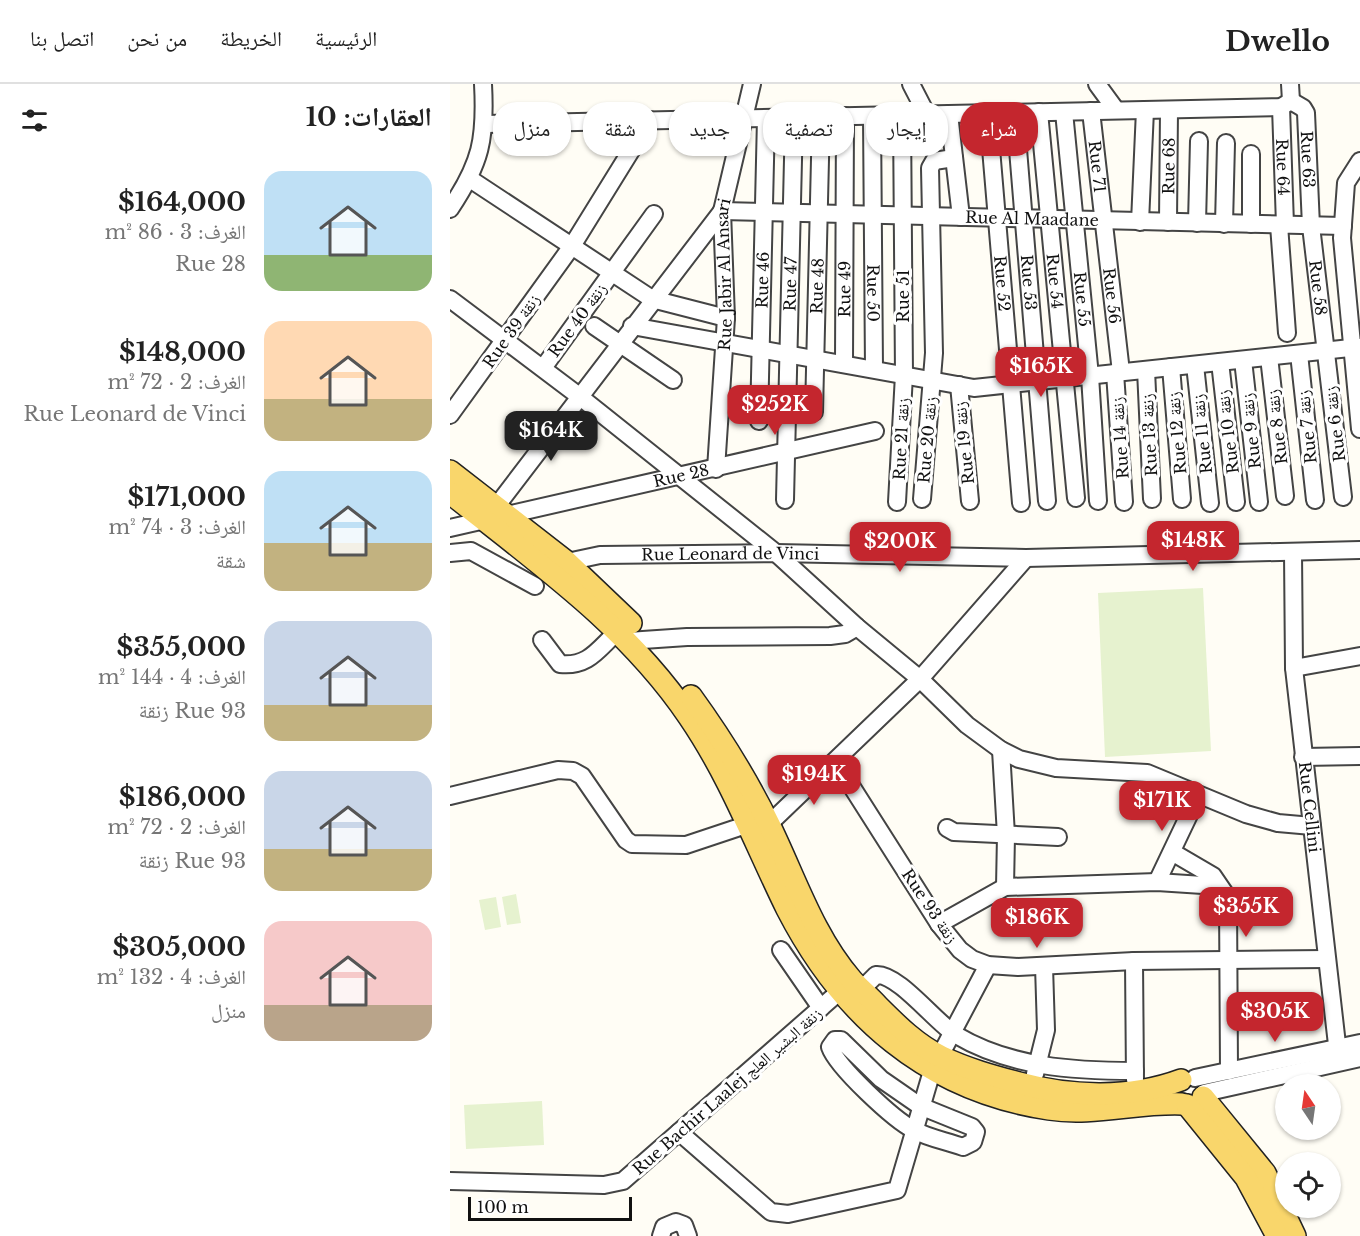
<!DOCTYPE html>
<html lang="ar">
<meta charset="utf-8">
<style>
:root{--surface:#fff;--page:#f2f2f2;--text:#222;--muted:#767676;--line:#e0e0e0;--accent:#c4262e}
body{margin:0;font-family:"Libre Baskerville","Noto Naskh Arabic",serif;background:var(--page);color:var(--text);direction:rtl;height:100vh;display:flex;flex-direction:column;font-size:22px;white-space:nowrap}
*{box-sizing:border-box;margin:0}
p{font-size:20px;color:var(--muted)}
.icon{flex:none;width:33px;height:33px;fill:none;stroke:currentColor;stroke-width:2;stroke-linecap:round;stroke-linejoin:round}
.map{position:relative;flex:1;overflow:hidden;direction:ltr}
.panel{display:flex;flex-direction:column;background:var(--surface);width:450px}
.panel>*{flex:none}
.guide{position:absolute;left:18px;top:18px;width:570px;height:54px;direction:rtl;display:flex;gap:12px}
.needle{width:39px;rotate:347deg}
.tools{position:absolute;left:825px;top:990px;display:grid;gap:12px}
.tools a{display:grid;place-items:center;width:66px;height:66px;border-radius:50%;background:var(--surface);box-shadow:0 2px 4px #0004;font-size:30px}
.scale{position:absolute;left:18px;bottom:15px;width:164px;box-sizing:border-box;padding-left:6px;border:3px solid #111;border-top:0;font-size:16px;line-height:21px;white-space:nowrap;color:#111;-webkit-text-stroke:4px #fff;paint-order:stroke}
.price{position:absolute;translate:-50% -51px;padding:0 14px;border-radius:12px;background:var(--accent);color:#fff;font-size:20px;line-height:39px;filter:drop-shadow(0 2px 3px #0008)}
.price::after{content:'';position:absolute;left:50%;top:36px;width:18px;height:14px;margin-left:-9px;background:inherit;clip-path:polygon(0 0,100% 0,50% 100%)}
.price.active{background:#222;color:#fff}
ul{padding:0;list-style:none}
li{display:flex;align-items:center;gap:18px;height:150px;padding:0 18px}
li span{display:grid;place-items:center;flex:none;width:168px;height:120px;border-radius:18px;color:#555}
li>.icon{margin-inline-start:auto}
span .icon{width:72px;height:72px;fill:#fffc;stroke-width:1}
li b{font-size:26px}
h2{display:flex;justify-content:space-between;align-items:center;height:72px;padding:0 18px;font-size:26px}
.chip{padding:0 21px;border-radius:24px;background:var(--surface);box-shadow:0 2px 4px #0004;font-size:21px;line-height:54px}
.chip.active{background:var(--accent);color:#fff}
header{display:flex;align-items:center;gap:36px;box-sizing:border-box;height:84px;padding:0 30px;background:var(--surface);border-bottom:2px solid var(--line)}
header strong{font-size:28px}
nav{display:flex;gap:33px;margin-inline-start:auto;font-size:21px}
main{display:flex;flex:1;min-height:0}
.map>svg:first-child{display:block}
</style>
<header>
<strong>Dwello</strong>
<nav><a>الرئيسية</a><a>الخريطة</a><a>من نحن</a><a>اتصل بنا</a></nav>
</header>
<main>
<div class="map">
<svg width="910" height="1152" viewBox="0 0 910 1152">
<rect width="100%" height="100%" fill="#fffdf5"/>
<g fill="#e6f2cf">
<path d="M753,504L761,667L655,673L648,509Z"/>
<path d="M66,810L71,839L57,841L52,813Z"/>
<path d="M46,813L51,843L35,846L29,816Z"/>
<path d="M92,1017L94,1061L16,1065L14,1021Z"/>
</g>
<g fill="none" stroke-linecap="round" stroke-linejoin="round">
<defs>
<g id="minor">
<path d="M461,0L477,31"/>
<path d="M647,0L666,26"/>
<path d="M840,0L841,17"/>
<path id="s1" d="M841,17L853,24L856,29L861,142L893,413"/>
<path id="s2" d="M831,23L835,141"/>
<path id="s3" d="M641,27L671,288"/>
<path id="s4" d="M589,28L626,414"/>
<path id="s5" d="M614,28L640,292L648,417"/>
<path id="s6" d="M538,29L571,419"/>
<path id="s7" d="M565,29L597,417"/>
<path d="M499,30L511,133"/>
<path id="s8" d="M422,32L424,285"/>
<path d="M35,40L831,23L841,17"/>
<path d="M801,70V140"/>
<path d="M910,77L896,99L892,154L910,345"/>
<path d="M20,95L202,215L276,234"/>
<path d="M0,125C31,79 36,55 33,0"/>
<path id="s9" d="M272,127L893,142"/>
<path d="M690,138L695,26"/>
<path id="s10" d="M718,138L719,26"/>
<path d="M747,139L749,57"/>
<path d="M774,140L776,59"/>
<path d="M829,141L837,249"/>
<path d="M0,215L129,312L326,469L407,543L470,595L517,641L551,666L569,675L606,684L697,689L796,730L828,739L862,742"/>
<path d="M144,242L223,296"/>
<path d="M182,242L524,304L910,263"/>
<path d="M849,270L865,416"/>
<path d="M819,273L835,412"/>
<path d="M793,276L809,418"/>
<path d="M770,278L786,418"/>
<path id="s11" d="M394,280L395,32"/>
<path d="M745,281L760,419"/>
<path d="M721,283L732,415"/>
<path d="M93,284L204,130"/>
<path d="M696,286L702,415"/>
<path d="M665,289L674,418"/>
<path d="M509,301L520,417"/>
<path id="s12" d="M364,328L371,33"/>
<path d="M0,331L122,162L200,36"/>
<path id="s13" d="M309,337L316,34"/>
<path id="s14" d="M266,385L276,234L272,127L302,0"/>
<path d="M472,415L484,269L480,84L484,77L504,74"/>
<path id="s15" d="M335,416L344,33"/>
<path d="M447,418L454,291L452,31"/>
<path d="M45,424L272,127"/>
<path id="s16" d="M0,444L425,347"/>
<path id="s17" d="M843,468L844,584L889,978"/>
<path d="M0,469L21,467L85,502"/>
<path id="s18" d="M117,478L150,471L326,469L576,474L910,466"/>
<path d="M92,556L110,580C139,583 148,565 168,547"/>
<path d="M178,557L237,553L380,552L395,550L407,543"/>
<path d="M844,584L910,572"/>
<path d="M551,666L556,751L555,803"/>
<path d="M853,673L910,672"/>
<path d="M386,678L489,840L510,866L522,875L538,881L568,883L684,877L876,875"/>
<path d="M0,712L108,686L123,687L132,692L176,756L182,760L236,761L299,740"/>
<path d="M319,740L470,595L576,474"/>
<path d="M497,744L504,748L608,753"/>
<path d="M722,768L763,792L778,814L779,987"/>
<path d="M707,798L748,712"/>
<path d="M489,840L555,803L707,798L768,802"/>
<path d="M331,866L371,924"/>
<path d="M684,877L685,996"/>
<path d="M412,905L426,891C448,889 486,939 506,951C560,983 623,987 685,987"/>
<path d="M385,956H391L431,995L470,1022L522,1043L526,1048L523,1058L513,1063C497,1057 478,1054 464,1046C444,1036 387,983 380,963Z"/>
<path d="M585,990L596,946L594,882"/>
<path d="M745,994L910,959"/>
<path d="M754,1009L910,974"/>
<path d="M229,1048L321,1128L338,1130L447,1106L482,987L538,881"/>
<path d="M0,1097L154,1101L173,1097L398,900"/>
<path d="M211,1152L214,1143L226,1138L234,1141L238,1152"/>
</g>
<g id="major">
<path d="M0,387L117,478L181,539"/>
<path d="M0,409C86,478 176,540 239,633C280,693 305,760 337,825C392,932 477,1007 599,1025C643,1032 688,1018 732,1020"/>
<path d="M241,612C270,652 297,695 319,740C345,793 363,851 402,896C410,905 420,913 428,922C447,941 467,961 492,973C517,985 543,992 569,999C621,1013 680,1015 731,996"/>
<path d="M753,1013L815,1089L845,1152"/>
<path d="M737,1021L796,1094L827,1152"/>
</g>
</defs>
<use href="#minor" stroke="#444" stroke-width="20"/>
<use href="#major" stroke="#222" stroke-width="24"/>
<use href="#minor" stroke="#fff" stroke-width="16"/>
<use href="#major" stroke="#f9d66b" stroke-width="21"/>
</g>
<g text-anchor="middle" stroke-width="6" stroke-linejoin="round" paint-order="stroke">
<g font-size="16" fill="#111" stroke="#fff">
<text dy="6" stroke="none"><textPath href="#s1" startOffset="66">Rue 63</textPath></text>
<text dy="6" stroke="none"><textPath href="#s3" startOffset="56">Rue 71</textPath></text>
<text dy="6" stroke="none"><textPath href="#s10" startOffset="56">Rue 68</textPath></text>
<text dy="6" stroke="none"><textPath href="#s2" startOffset="60">Rue 64</textPath></text>
<text dy="6" stroke="none"><textPath href="#s9" startOffset="310">Rue Al Maadane</textPath></text>
<text dy="6" stroke="none"><textPath href="#s14" startOffset="195">Rue Jabir Al Ansari</textPath></text>
<text dy="6" stroke="none"><textPath href="#s13" startOffset="141">Rue 46</textPath></text>
<text dy="6" stroke="none"><textPath href="#s4" startOffset="170">Rue 54</textPath></text>
<text dy="6" stroke="none"><textPath href="#s7" startOffset="170">Rue 53</textPath></text>
<text dy="6" stroke="none"><textPath href="#s15" startOffset="216">Rue 47</textPath></text>
<text dy="6" stroke="none"><textPath href="#s6" startOffset="171">Rue 52</textPath></text>
<text dy="6" stroke="none"><textPath href="#s12" startOffset="126">Rue 48</textPath></text>
<text dy="6" stroke="none"><textPath href="#s1" startOffset="195">Rue 58</textPath></text>
<text dy="6" stroke="none"><textPath href="#s11" startOffset="75">Rue 49</textPath></text>
<text dy="6" stroke="none"><textPath href="#s8" startOffset="177">Rue 50</textPath></text>
<text transform="translate(453 212) rotate(-90)" y="6">Rue 51</text>
<text dy="6" stroke="none"><textPath href="#s3" startOffset="186">Rue 56</textPath></text>
<text dy="6" stroke="none"><textPath href="#s5" startOffset="188">Rue 55</textPath></text>
<text transform="translate(127 236) rotate(-54)" y="6">Rue 40 زنقة</text>
<text transform="translate(61 247) rotate(-55)" y="6">Rue 39 زنقة</text>
<text transform="translate(885 340) rotate(-97)" y="6">Rue 6 زنقة</text>
<text transform="translate(827 343) rotate(-97)" y="6">Rue 8 زنقة</text>
<text transform="translate(857 343) rotate(-96)" y="6">Rue 7 زنقة</text>
<text transform="translate(801 347) rotate(-96)" y="6">Rue 9 زنقة</text>
<text transform="translate(778 348) rotate(-97)" y="6">Rue 10 زنقة</text>
<text transform="translate(727 349) rotate(-95)" y="6">Rue 12 زنقة</text>
<text transform="translate(752 350) rotate(-96)" y="6">Rue 11 زنقة</text>
<text transform="translate(699 351) rotate(-93)" y="6">Rue 13 زنقة</text>
<text transform="translate(670 354) rotate(-94)" y="6">Rue 14 زنقة</text>
<text transform="translate(451 355) rotate(-87)" y="6">Rue 21 زنقة</text>
<text transform="translate(477 356) rotate(-85)" y="6">Rue 20 زنقة</text>
<text transform="translate(514 359) rotate(-96)" y="6">Rue 19 زنقة</text>
<text dy="6" stroke="none"><textPath href="#s16" startOffset="237">Rue 28</textPath></text>
<text dy="6" stroke="none"><textPath href="#s18" startOffset="164">Rue Leonard de Vinci</textPath></text>
<text dy="6" stroke="none"><textPath href="#s17" startOffset="256">Rue Cellini</textPath></text>
<text transform="translate(480 822) rotate(56)" y="6">Rue 93 زنقة</text>
<text transform="translate(277 1007) rotate(-41)" y="6">Rue Bachir Laalej زنقة البشير العلج</text>
</g>
</g>
</svg>
<div class="tools">
<a><svg class="needle" viewBox="-14 -14 28 28"><path d="M0-13l5 13h-10z" fill="#e53935"/><path d="M0 13l5-13h-10z" fill="#767676"/></svg></a>
<a><svg class="icon" aria-label="locate" viewBox="0 0 24 24"><circle cx="12" cy="12" r="6"/><path d="M12 2v4M12 18v4M2 12h4M18 12h4"/></svg></a>
</div>
<div class="scale">100 m</div>
<b class="price" style="left:591px;top:314px">$165K</b>
<b class="price" style="left:325px;top:352px">$252K</b>
<b class="price active" style="left:101px;top:378px">$164K</b>
<b class="price" style="left:743px;top:488px">$148K</b>
<b class="price" style="left:450px;top:489px">$200K</b>
<b class="price" style="left:364px;top:722px">$194K</b>
<b class="price" style="left:712px;top:748px">$171K</b>
<b class="price" style="left:796px;top:854px">$355K</b>
<b class="price" style="left:587px;top:865px">$186K</b>
<b class="price" style="left:825px;top:959px">$305K</b>
<div class="guide">
<a class="chip active">شراء</a>
<a class="chip">إيجار</a>
<a class="chip">تصفية</a>
<a class="chip">جديد</a>
<a class="chip">شقة</a>
<a class="chip">منزل</a>
</div>
</div>
<section class="panel">
<h2>العقارات: 10<svg class="icon" aria-label="filters" viewBox="0 0 24 24"><path d="M4 7h16M4 17h16"/><circle cx="9" cy="7" r="2"/><circle cx="15" cy="17" r="2"/></svg></h2>
<ul>
<li><span style="background:linear-gradient(#bfe0f5 70%,#8fb573 0)"><svg class="icon" aria-label="home" viewBox="0 0 24 24"><path d="M3 11l9-7 9 7M6 9v11h12V9"/></svg></span><div><b>$164,000</b><p>الغرف: 3 · 86 m²</p><p>Rue 28</p></div></li>
<li><span style="background:linear-gradient(#ffd9b3 65%,#c2b280 0)"><svg class="icon" aria-label="home" viewBox="0 0 24 24"><path d="M3 11l9-7 9 7M6 9v11h12V9"/></svg></span><div><b>$148,000</b><p>الغرف: 2 · 72 m²</p><p>Rue Leonard de Vinci</p></div></li>
<li><span style="background:linear-gradient(#bfe0f5 60%,#c2b280 0)"><svg class="icon" aria-label="home" viewBox="0 0 24 24"><path d="M3 11l9-7 9 7M6 9v11h12V9"/></svg></span><div><b>$171,000</b><p>الغرف: 3 · 74 m²</p><p>شقة</p></div></li>
<li><span style="background:linear-gradient(#c9d6e8 70%,#c2b280 0)"><svg class="icon" aria-label="home" viewBox="0 0 24 24"><path d="M3 11l9-7 9 7M6 9v11h12V9"/></svg></span><div><b>$355,000</b><p>الغرف: 4 · 144 m²</p><p>Rue 93 زنقة</p></div></li>
<li><span style="background:linear-gradient(#c9d6e8 65%,#c2b280 0)"><svg class="icon" aria-label="home" viewBox="0 0 24 24"><path d="M3 11l9-7 9 7M6 9v11h12V9"/></svg></span><div><b>$186,000</b><p>الغرف: 2 · 72 m²</p><p>Rue 93 زنقة</p></div></li>
<li><span style="background:linear-gradient(#f6c9c9 70%,#b9a48a 0)"><svg class="icon" aria-label="home" viewBox="0 0 24 24"><path d="M3 11l9-7 9 7M6 9v11h12V9"/></svg></span><div><b>$305,000</b><p>الغرف: 4 · 132 m²</p><p>منزل</p></div></li>
</ul>
</section>
</main>
